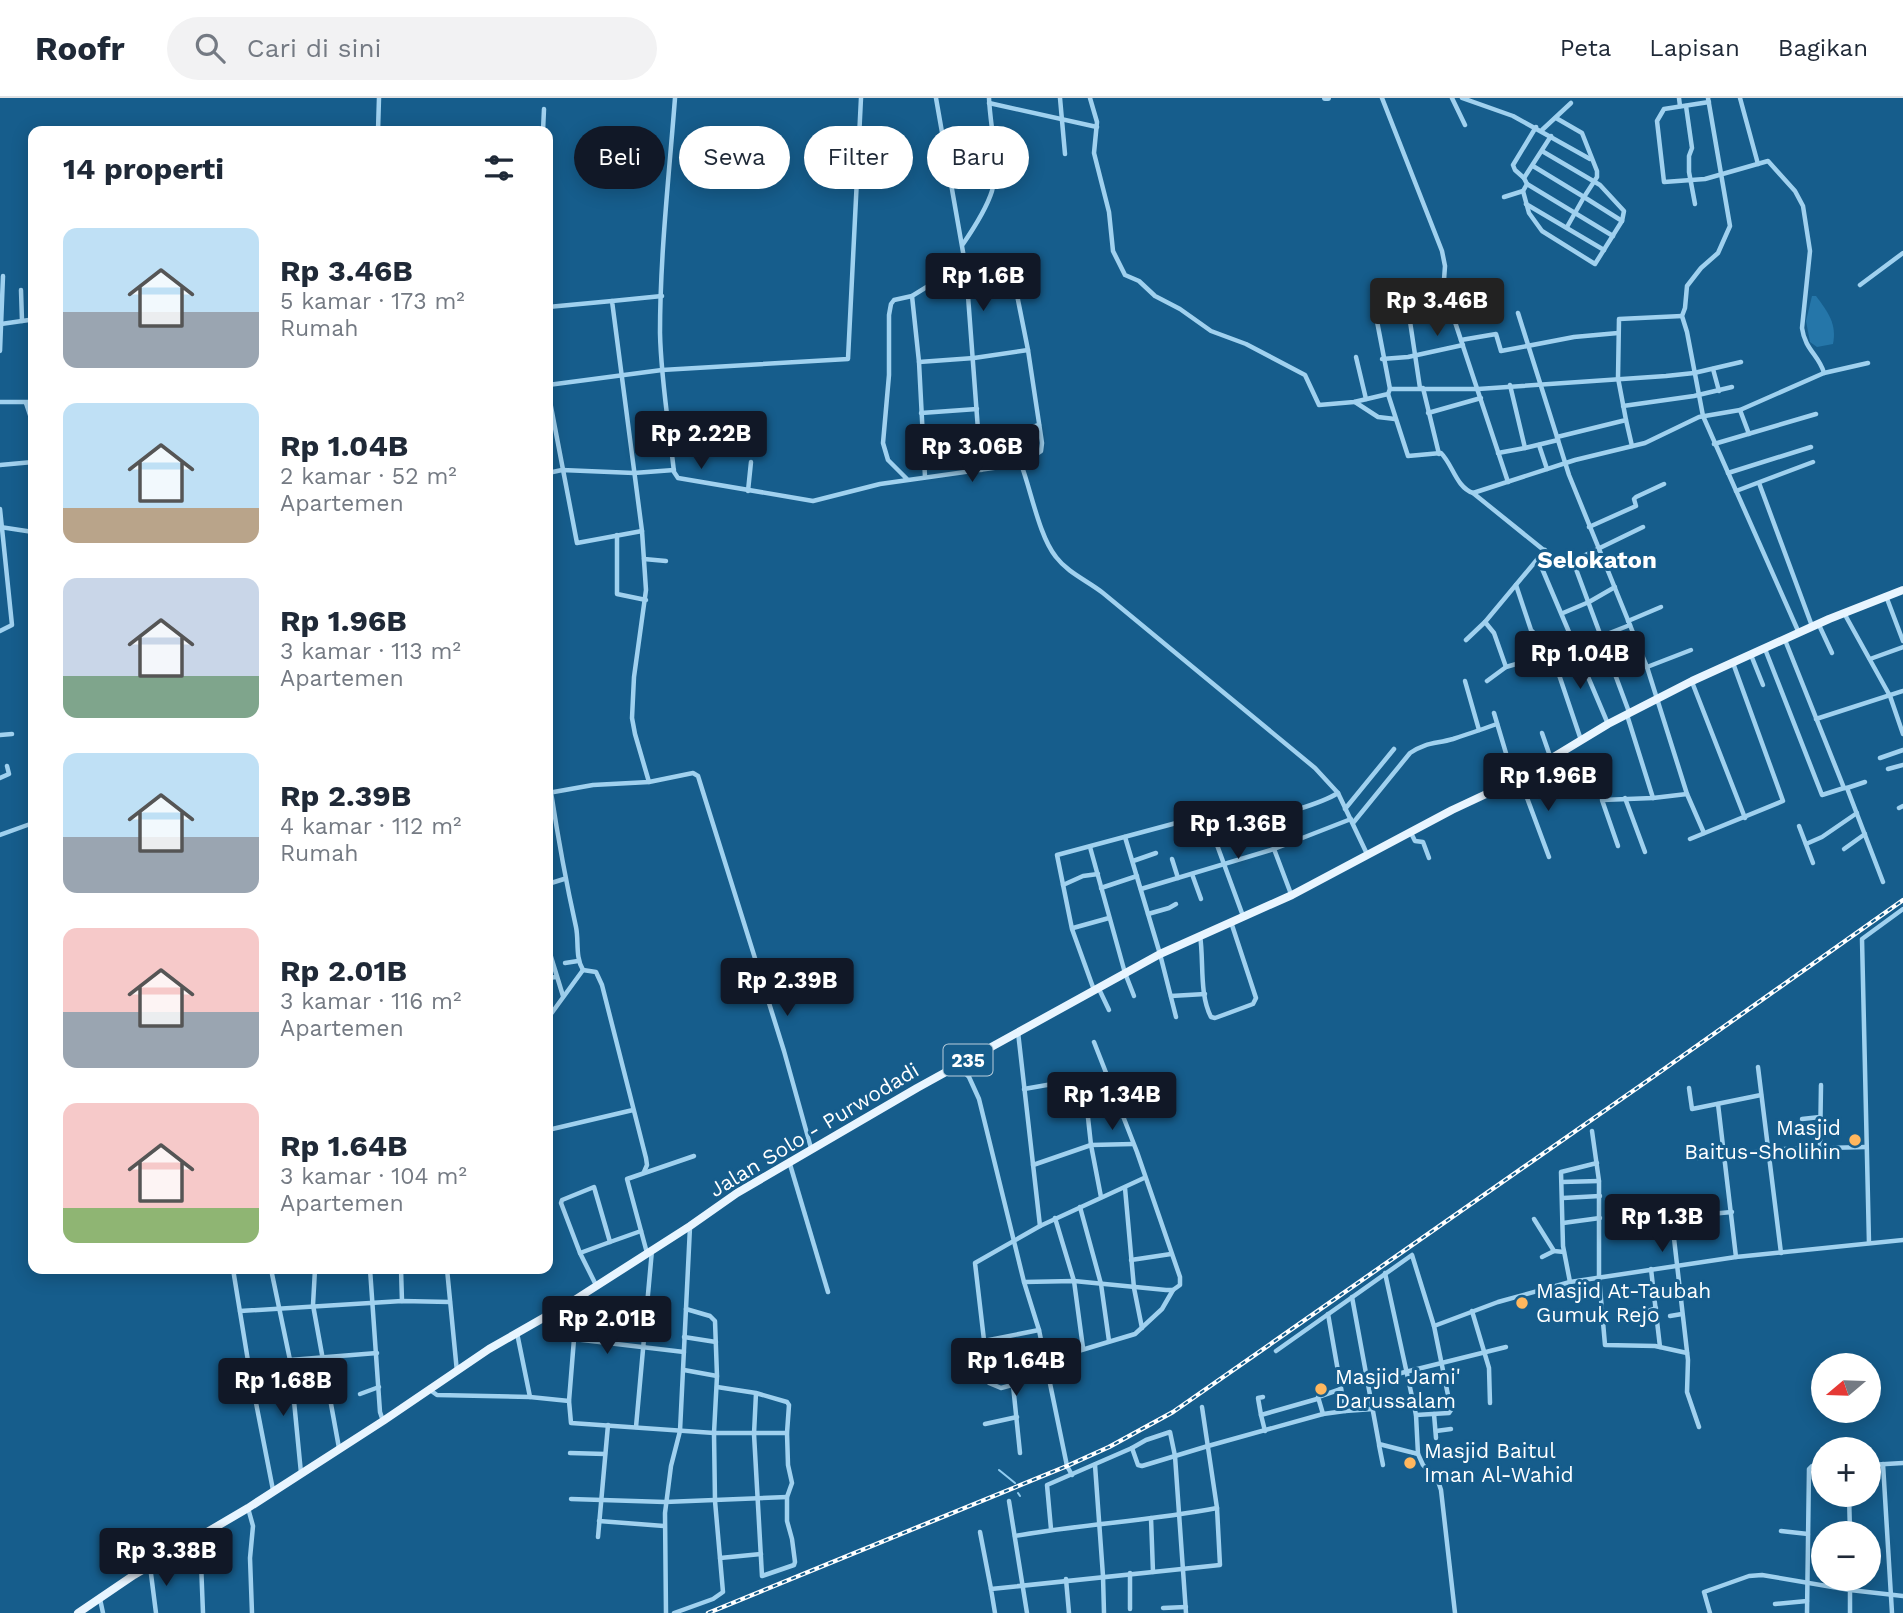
<!DOCTYPE html>
<html lang="id">
<meta charset="utf-8">
<style>
:root{--surface:#fff;--page:#f2f2f3;--text:#1f2937;--muted:#747a83;--line:#e0e1e3;--accent:#111827}
body{margin:0;font-family:"Work Sans",sans-serif;background:var(--page);color:var(--text);height:100vh;display:flex;flex-direction:column;font-size:26px;white-space:nowrap}
*{box-sizing:border-box;margin:0}
p{font-size:23px;color:var(--muted)}
.icon{flex:none;width:38px;height:38px;fill:none;stroke:currentColor;stroke-width:2;stroke-linecap:round;stroke-linejoin:round}
.map{position:relative;flex:1;overflow:hidden}
.details{position:absolute;left:28px;top:28px;width:525px;height:1148px;display:flex;flex-direction:column;background:var(--surface);border-radius:14px;box-shadow:0 4px 18px #0003}
.details>*{flex:none}
.guide{position:absolute;left:574px;top:28px;width:665px;height:63px;display:flex;gap:14px}
.needle{width:46px;rotate:251deg}
.fabs{position:absolute;left:1811px;top:1255px;display:grid;gap:14px}
.fabs a{display:grid;place-items:center;width:70px;height:70px;border-radius:50%;background:var(--surface);box-shadow:0 4px 18px #0003;font-size:35px}
.price{position:absolute;translate:-50% -60px;padding:0 16px;border-radius:7px;background:var(--accent);color:#fff;font-size:23px;line-height:46px;filter:drop-shadow(0 2px 4px #0008)}
.price::after{content:'';position:absolute;left:50%;top:42px;width:21px;height:16px;margin-left:-10px;background:inherit;clip-path:polygon(0 0,100% 0,50% 100%)}
.price.selected{background:#222;color:#fff}
ul{padding:0;list-style:none}
li{display:flex;align-items:center;gap:21px;height:175px;padding:0 35px}
li span{display:grid;place-items:center;flex:none;width:196px;height:140px;border-radius:14px;color:#555}
li>.icon{margin-inline-start:auto}
span .icon{width:84px;height:84px;fill:#fffc;stroke-width:1}
li b{font-size:30px}
h2{display:flex;justify-content:space-between;align-items:center;height:84px;padding:0 35px;font-size:30px}
.chip{padding:0 24px;border-radius:32px;background:var(--surface);box-shadow:0 4px 18px #0003;font-size:24px;line-height:63px}
.chip.selected{background:var(--accent);color:#fff}
header{display:flex;align-items:center;gap:42px;box-sizing:border-box;height:98px;padding:0 35px;background:var(--surface);border-bottom:2px solid var(--line)}
header strong{font-size:33px}
nav{display:flex;gap:38px;margin-inline-start:auto;font-size:24px}
.search{width:490px;height:63px;background:var(--page);display:flex;align-items:center;gap:18px;box-sizing:border-box;padding:0 24px;border-radius:38px;color:var(--muted);font-size:26px}
.map>svg:first-child{display:block}
</style>
<header>
<strong>Roofr</strong>
<div class="search"><svg class="icon" aria-label="search" viewBox="0 0 24 24"><circle cx="10" cy="10" r="6"/><path d="M15 15l6 6"/></svg>Cari di sini</div>
<nav><a>Peta</a><a>Lapisan</a><a>Bagikan</a></nav>
</header>
<div class="map">
<svg width="1903" height="1515" viewBox="0 0 1903 1515">
<rect width="100%" height="100%" fill="#165d8c"/>
<path fill="#2576a9" d="M1812,198H1816C1828,214 1837,226 1833,246L1817,249L1810,244L1806,223Z"/>
<g fill="none" stroke-linecap="round" stroke-linejoin="round">
<g stroke="#92cef2" stroke-width="2">
<path d="M999,1372L1015,1385"/>
<path d="M1018,1395L1020,1398"/>
</g>
<g stroke="#a0d1ef" stroke-width="4.5">
<path d="M675,0C669,78 660,157 660,235C661,282 669,328 674,374L678,380L813,403L880,386L1021,366L1041,353L1042,345L1028,252L1012,172L985,169L966,171L938,182L912,198L894,202L891,206L889,217V277L883,345L888,362L907,381"/>
<path d="M936,0L966,171L981,372"/>
<path d="M1060,0L1065,56"/>
<path d="M1090,0L1097,24L1094,55L1109,114L1113,153L1125,177L1139,183L1155,198L1180,211L1211,233L1246,246L1305,277L1319,307L1354,304L1388,296L1390,291H1478L1666,278L1694,275L1741,264"/>
<path d="M1382,0L1442,153L1445,168L1444,182L1454,221L1508,384"/>
<path d="M1452,0L1465,27"/>
<path d="M1462,0L1513,18L1590,61"/>
<path d="M1679,0L1680,8"/>
<path d="M1708,0L1730,128L1718,155L1701,170L1687,188L1685,210L1682,218L1687,234L1703,318L1799,535"/>
<path d="M1740,0L1758,66"/>
<path d="M1709,4L1664,11L1657,23L1664,84L1705,81L1768,63L1795,93L1803,108L1810,153L1802,230C1805,252 1819,257 1824,275"/>
<path d="M989,5L1097,29"/>
<path d="M1686,8L1692,50L1689,58V74L1695,106"/>
<path d="M1542,32L1571,5"/>
<path d="M378,33L379,0"/>
<path d="M543,33L544,11"/>
<path d="M1551,38L1524,80L1527,86L1523,93L1529,115L1542,133L1595,166L1622,123L1584,99L1597,79V73L1582,35L1556,20"/>
<path d="M1542,53L1600,87L1624,113L1622,123"/>
<path d="M1533,68L1584,99L1567,129"/>
<path d="M1524,80L1515,72L1513,67L1536,29"/>
<path d="M1527,86L1613,138"/>
<path d="M1504,99L1523,93"/>
<path d="M1526,106L1604,152"/>
<path d="M963,146C974,130 986,112 992,93C1000,65 990,29 989,0"/>
<path d="M1860,187L1903,155"/>
<path d="M21,192L22,223"/>
<path d="M912,198L919,264L925,379"/>
<path d="M548,209L612,203"/>
<path d="M1408,210L1420,290"/>
<path d="M1518,215L1569,377L1647,569L1687,696L1704,735"/>
<path d="M1376,218L1390,291"/>
<path d="M1,226L29,222"/>
<path d="M1461,242L1496,236L1501,253L1574,239L1618,235"/>
<path d="M0,253L3,178"/>
<path d="M1356,259L1366,301"/>
<path d="M1382,261L1408,259L1463,247"/>
<path d="M919,264L974,260L1028,252"/>
<path d="M1713,271L1719,293"/>
<path d="M548,287L662,272L848,261L861,0"/>
<path d="M1423,290L1439,356"/>
<path d="M548,293L577,445L642,433"/>
<path d="M1388,296L1408,358L1441,355C1453,367 1456,389 1473,395L1575,362L1645,345L1699,319L1740,312L1824,275L1868,265"/>
<path d="M0,304H33"/>
<path d="M1355,304L1378,319L1395,321"/>
<path d="M26,305L33,326"/>
<path d="M1623,308L1694,298L1732,289"/>
<path d="M1740,312L1749,336"/>
<path d="M921,315L977,311"/>
<path d="M1428,315L1481,300"/>
<path d="M1626,322L1632,348"/>
<path d="M1557,339L1626,322L1618,280L1619,221L1682,218"/>
<path d="M979,345L1039,327"/>
<path d="M1714,346L1816,316"/>
<path d="M1539,347L1547,371"/>
<path d="M1525,350L1558,342"/>
<path d="M1498,355L1525,350L1510,287"/>
<path d="M1021,366C1031,392 1039,438 1056,459C1068,475 1088,483 1103,495L1315,670L1338,695L1367,756"/>
<path d="M0,367L33,364"/>
<path d="M548,375L562,372L634,375L674,372"/>
<path d="M1728,375L1811,349"/>
<path d="M1759,385L1812,528"/>
<path d="M748,393L751,364"/>
<path d="M1736,393L1813,364"/>
<path d="M1473,395L1561,466L1573,463L1643,429"/>
<path d="M0,411L12,527L0,533"/>
<path d="M0,429L33,434"/>
<path d="M1589,429L1636,408L1634,401L1636,399L1664,386"/>
<path d="M617,437V496L646,502"/>
<path d="M644,461L666,463"/>
<path d="M1538,461L1608,626"/>
<path d="M1573,463L1629,614"/>
<path d="M1516,487L1531,532L1537,538L1543,558"/>
<path d="M1886,498L1903,543"/>
<path d="M1563,515L1589,504L1615,489"/>
<path d="M1844,515L1890,598L1903,636"/>
<path d="M1628,523L1661,509"/>
<path d="M1485,524L1494,535L1506,569"/>
<path d="M1819,527L1832,555"/>
<path d="M1466,542L1485,524L1545,452"/>
<path d="M1785,542L1844,690H1847L1883,784"/>
<path d="M1765,551L1822,697L1844,690"/>
<path d="M1552,556L1581,642"/>
<path d="M1751,557L1763,587"/>
<path d="M1870,561L1903,549"/>
<path d="M1647,569L1691,552"/>
<path d="M1465,583L1479,632"/>
<path d="M1487,583L1506,569L1574,549L1630,527"/>
<path d="M1692,584L1745,720"/>
<path d="M1494,615L1514,682"/>
<path d="M1627,617L1653,700"/>
<path d="M1816,621L1903,593"/>
<path d="M1542,635L1551,661"/>
<path d="M0,637L12,636"/>
<path d="M1880,660L1903,652"/>
<path d="M1888,671L1903,667"/>
<path d="M0,680L9,676L7,668"/>
<path d="M1520,681L1549,759"/>
<path d="M649,684L693,675L698,678L784,953L811,1050"/>
<path d="M1847,690L1865,684"/>
<path d="M551,694C558,740 566,784 576,829C579,843 575,859 583,872"/>
<path d="M548,695L593,687L649,684L635,636L632,620L634,579L646,492L642,433L612,203L662,198"/>
<path d="M1625,700L1645,754"/>
<path d="M1899,710L1903,708"/>
<path d="M1345,711L1394,651"/>
<path d="M1206,717L1243,818"/>
<path d="M1353,725L1410,655C1426,644 1436,646 1453,641C1468,636 1483,631 1497,626"/>
<path d="M1799,728L1813,765"/>
<path d="M1411,735L1415,743L1423,744L1429,760"/>
<path d="M0,737L33,725"/>
<path d="M1125,739L1160,856L1176,919"/>
<path d="M1690,741L1783,703L1733,565"/>
<path d="M1806,746L1822,739L1857,715"/>
<path d="M1618,748L1602,702L1653,700L1687,696"/>
<path d="M1090,749L1125,875L1134,898"/>
<path d="M1274,751L1291,796"/>
<path d="M1844,751L1865,736"/>
<path d="M1172,761L1178,780"/>
<path d="M1133,763L1156,755"/>
<path d="M1192,776L1201,801"/>
<path d="M548,786L564,781"/>
<path d="M1063,787L1083,778L1098,776"/>
<path d="M1101,790L1137,778"/>
<path d="M1141,791L1274,751L1351,721"/>
<path d="M1148,816L1169,810L1176,806"/>
<path d="M1073,830L1109,820"/>
<path d="M1200,837C1204,863 1199,896 1211,919L1215,920L1253,906L1256,900L1231,824"/>
<path d="M548,849L563,898"/>
<path d="M565,865L578,863"/>
<path d="M583,872L596,874L602,887L646,1060L647,1067L644,1074"/>
<path d="M548,880L556,879"/>
<path d="M1099,891L1109,912"/>
<path d="M1094,892L1072,831L1057,757L1206,717C1223,715 1238,722 1255,721C1274,720 1322,705 1338,695"/>
<path d="M1171,898L1205,896"/>
<path d="M548,920L583,872"/>
<path d="M1018,934L1040,1128"/>
<path d="M958,968L969,979L979,1001L1024,1184L1039,1232L1067,1368L1072,1377"/>
<path d="M1758,969L1781,1155"/>
<path d="M1689,990L1692,1011L1761,997"/>
<path d="M1024,991L1081,981L1084,983L1091,1047L1101,1099"/>
<path d="M1718,1006L1736,1159"/>
<path d="M1802,1021L1820,1019"/>
<path d="M548,1032L633,1012"/>
<path d="M1592,1033L1599,1083V1178L1605,1247L1655,1248L1687,1255"/>
<path d="M1820,1051L1821,987"/>
<path d="M1698,1060L1785,1051L1866,1049"/>
<path d="M789,1063L828,1194"/>
<path d="M1033,1067L1091,1047L1133,1046"/>
<path d="M1562,1084L1599,1083"/>
<path d="M1125,1090L1134,1190L1142,1230"/>
<path d="M1563,1100L1600,1098"/>
<path d="M1080,1109L1101,1186L1109,1243"/>
<path d="M1710,1116L1732,1114"/>
<path d="M1055,1120L1074,1183L1083,1250"/>
<path d="M1534,1121L1554,1153L1564,1154"/>
<path d="M1672,1123L1688,1262L1687,1294L1699,1329"/>
<path d="M1563,1125L1600,1120"/>
<path d="M1632,1135L1673,1138"/>
<path d="M1869,1145L1862,841L1903,811"/>
<path d="M580,1155L610,1144"/>
<path d="M647,1155L627,1081L694,1058"/>
<path d="M1542,1159L1554,1153"/>
<path d="M1131,1162L1171,1156"/>
<path d="M233,1171L249,1269L273,1392"/>
<path d="M271,1171L290,1262L301,1375"/>
<path d="M315,1171L313,1207L339,1350"/>
<path d="M370,1171L380,1314L383,1323"/>
<path d="M401,1171L402,1203"/>
<path d="M447,1171L457,1274"/>
<path d="M1651,1171L1660,1249"/>
<path d="M1385,1175L1416,1317L1418,1356"/>
<path d="M1024,1184L1074,1183L1166,1192H1173L1180,1187V1179L1137,1054L1094,944"/>
<path d="M1570,1184L1563,1148L1561,1074L1597,1065"/>
<path d="M596,1187L580,1155L561,1105L562,1102L594,1089L610,1144L641,1133"/>
<path d="M1352,1199L1379,1346L1418,1356L1423,1367L1438,1383L1441,1392L1455,1515"/>
<path d="M573,1204L574,1241L569,1303L571,1325L714,1335H787"/>
<path d="M240,1213L402,1203L450,1204"/>
<path d="M1472,1213L1489,1270L1490,1305"/>
<path d="M1636,1217L1656,1210"/>
<path d="M1670,1218L1682,1216"/>
<path d="M1434,1228L1498,1204L1570,1184L1736,1159L1903,1142"/>
<path d="M517,1235L530,1299"/>
<path d="M684,1239L716,1244"/>
<path d="M574,1241L684,1254"/>
<path d="M984,1243L1039,1232"/>
<path d="M1276,1253L1412,1157L1434,1228L1451,1312L1449,1315L1416,1317"/>
<path d="M1045,1263L1135,1236L1162,1211L1173,1192"/>
<path d="M1024,1265L1028,1282"/>
<path d="M249,1269L290,1262L377,1255"/>
<path d="M684,1272L717,1278"/>
<path d="M1049,1277L1001,1290L989,1285L975,1165L1040,1128L1144,1080"/>
<path d="M1369,1283L1506,1249"/>
<path d="M1013,1287L1020,1355"/>
<path d="M717,1289L756,1295L787,1304L789,1307L787,1335L788,1367L792,1385L787,1399V1423L792,1441L795,1464L794,1467L762,1478L754,1336L756,1295"/>
<path d="M430,1292L437,1297L530,1299L569,1303"/>
<path d="M360,1296L379,1289"/>
<path d="M1345,1313L1373,1311"/>
<path d="M1323,1316L1318,1299L1341,1291"/>
<path d="M1434,1316L1436,1340"/>
<path d="M1261,1317L1258,1300L1263,1299"/>
<path d="M985,1326L1017,1319"/>
<path d="M636,1329L652,1152"/>
<path d="M1265,1333L1261,1317L1317,1301"/>
<path d="M1436,1333L1451,1331"/>
<path d="M1379,1347L1383,1367"/>
<path d="M1132,1350L1146,1342L1170,1334L1175,1358L1186,1515"/>
<path d="M570,1355L605,1356"/>
<path d="M1883,1366L1892,1515"/>
<path d="M1095,1367L1103,1478L1104,1515"/>
<path d="M1869,1367L1903,1365"/>
<path d="M1849,1396L1850,1435"/>
<path d="M571,1401L665,1404L787,1399"/>
<path d="M1009,1403L1027,1515"/>
<path d="M248,1410L253,1428L250,1460L252,1515"/>
<path d="M1151,1420L1153,1474"/>
<path d="M599,1423L664,1428"/>
<path d="M1051,1431L1047,1387L1132,1350L1138,1367L1142,1368L1208,1348L1323,1316L1345,1313L1328,1216"/>
<path d="M1781,1433L1808,1436"/>
<path d="M980,1434L991,1491"/>
<path d="M1015,1438C1082,1426 1150,1423 1217,1410"/>
<path d="M200,1439L203,1515"/>
<path d="M598,1439L608,1327"/>
<path d="M720,1460L761,1456"/>
<path d="M150,1468L156,1515"/>
<path d="M1130,1475V1511"/>
<path d="M1066,1481L1069,1515"/>
<path d="M100,1501L103,1515"/>
<path d="M1775,1506L1807,1503"/>
<path d="M1163,1510L1186,1509"/>
<path d="M666,1515L665,1415L671,1368L680,1333L690,1129"/>
<path d="M674,1515L713,1501L723,1494L715,1403L714,1335L717,1278L715,1223L710,1218L686,1211"/>
<path d="M995,1515L991,1491L1220,1467L1217,1410L1202,1309"/>
<path d="M1710,1515L1704,1494L1749,1478L1762,1477L1850,1492L1903,1498"/>
<path d="M1807,1515L1809,1371L1812,1368H1824"/>
<path d="M1850,1515V1480"/>
</g>
<path stroke="#a0d1ef" stroke-width="6" d="M1325,0H1328"/>
<path stroke="#e8f5ff" stroke-width="8" d="M78,1515L134,1477L248,1410L383,1323L489,1251L573,1203L690,1128L737,1095L917,990L1160,856L1292,797L1452,712L1514,683L1608,626L1692,583L1829,521L1903,492"/>
<defs>
<path id="rail" d="M708,1515L1067,1368L1109,1349L1173,1314L1650,981L1903,802"/>
</defs>
<use href="#rail" stroke="#fff" stroke-width="4.5"/>
<use href="#rail" stroke="#165d8c" stroke-width="2" stroke-dasharray="5" stroke-linecap="butt"/>
</g>
<g fill="#ffb75e" stroke="#165d8c" stroke-width="2.5">
<circle cx="1855" cy="1042" r="7"/>
<circle cx="1522" cy="1205" r="7"/>
<circle cx="1321" cy="1291" r="7"/>
<circle cx="1410" cy="1365" r="7"/>
</g>
<g text-anchor="middle" stroke-width="6" stroke-linejoin="round" paint-order="stroke">
<rect fill="#165d8c" stroke="#b9cedc" stroke-width="2" x="943.5" y="946.5" width="49" height="31" rx="5"/>
<g font-size="19" font-weight="bold" fill="#fff">
<text x="968" y="969">235</text>
</g>
<g font-size="21" fill="#fff" stroke="#165d8c" text-anchor="start">
<text x="1841" y="1037" text-anchor="end">Masjid<tspan x="1841" dy="24">Baitus-Sholihin</tspan></text>
<text x="1536" y="1200">Masjid At-Taubah<tspan x="1536" dy="24">Gumuk Rejo</tspan></text>
<text x="1335" y="1286">Masjid Jami'<tspan x="1335" dy="24">Darussalam</tspan></text>
<text x="1424" y="1360">Masjid Baitul<tspan x="1424" dy="24">Iman Al-Wahid</tspan></text>
</g>
<g font-size="21" fill="#fff" stroke="#165d8c">
<text transform="translate(814 1032) rotate(-31)" y="7">Jalan Solo - Purwodadi</text>
</g>
<g font-size="24" font-weight="bold" fill="#fff" stroke="#165d8c">
<text x="1597" y="470">Selokaton</text>
</g>
</g>
</svg>
<div class="fabs">
<a><svg class="needle" viewBox="-14 -14 28 28"><path d="M0-13l5 13h-10z" fill="#e53935"/><path d="M0 13l5-13h-10z" fill="#747a83"/></svg></a>
<a>+</a>
<a>−</a>
</div>
<b class="price" style="left:983px;top:215px">Rp 1.6B</b>
<b class="price selected" style="left:1437px;top:240px">Rp 3.46B</b>
<b class="price" style="left:701px;top:373px">Rp 2.22B</b>
<b class="price" style="left:972px;top:386px">Rp 3.06B</b>
<b class="price" style="left:1580px;top:593px">Rp 1.04B</b>
<b class="price" style="left:1548px;top:715px">Rp 1.96B</b>
<b class="price" style="left:1238px;top:763px">Rp 1.36B</b>
<b class="price" style="left:787px;top:920px">Rp 2.39B</b>
<b class="price" style="left:1112px;top:1034px">Rp 1.34B</b>
<b class="price" style="left:1662px;top:1156px">Rp 1.3B</b>
<b class="price" style="left:607px;top:1258px">Rp 2.01B</b>
<b class="price" style="left:1016px;top:1300px">Rp 1.64B</b>
<b class="price" style="left:283px;top:1320px">Rp 1.68B</b>
<b class="price" style="left:166px;top:1490px">Rp 3.38B</b>
<div class="guide">
<a class="chip selected">Beli</a>
<a class="chip">Sewa</a>
<a class="chip">Filter</a>
<a class="chip">Baru</a>
</div>
<section class="details">
<h2>14 properti<svg class="icon" aria-label="filters" viewBox="0 0 24 24"><path d="M4 7h16M4 17h16"/><circle cx="9" cy="7" r="2"/><circle cx="15" cy="17" r="2"/></svg></h2>
<ul>
<li><span style="background:linear-gradient(#bfe0f5 60%,#9aa5b1 0)"><svg class="icon" aria-label="home" viewBox="0 0 24 24"><path d="M3 11l9-7 9 7M6 9v11h12V9"/></svg></span><div><b>Rp 3.46B</b><p>5 kamar · 173 m²</p><p>Rumah</p></div></li>
<li><span style="background:linear-gradient(#bfe0f5 75%,#b9a48a 0)"><svg class="icon" aria-label="home" viewBox="0 0 24 24"><path d="M3 11l9-7 9 7M6 9v11h12V9"/></svg></span><div><b>Rp 1.04B</b><p>2 kamar · 52 m²</p><p>Apartemen</p></div></li>
<li><span style="background:linear-gradient(#c9d6e8 70%,#7fa58c 0)"><svg class="icon" aria-label="home" viewBox="0 0 24 24"><path d="M3 11l9-7 9 7M6 9v11h12V9"/></svg></span><div><b>Rp 1.96B</b><p>3 kamar · 113 m²</p><p>Apartemen</p></div></li>
<li><span style="background:linear-gradient(#bfe0f5 60%,#9aa5b1 0)"><svg class="icon" aria-label="home" viewBox="0 0 24 24"><path d="M3 11l9-7 9 7M6 9v11h12V9"/></svg></span><div><b>Rp 2.39B</b><p>4 kamar · 112 m²</p><p>Rumah</p></div></li>
<li><span style="background:linear-gradient(#f6c9c9 60%,#9aa5b1 0)"><svg class="icon" aria-label="home" viewBox="0 0 24 24"><path d="M3 11l9-7 9 7M6 9v11h12V9"/></svg></span><div><b>Rp 2.01B</b><p>3 kamar · 116 m²</p><p>Apartemen</p></div></li>
<li><span style="background:linear-gradient(#f6c9c9 75%,#8fb573 0)"><svg class="icon" aria-label="home" viewBox="0 0 24 24"><path d="M3 11l9-7 9 7M6 9v11h12V9"/></svg></span><div><b>Rp 1.64B</b><p>3 kamar · 104 m²</p><p>Apartemen</p></div></li>
</ul>
</section>
</div>
